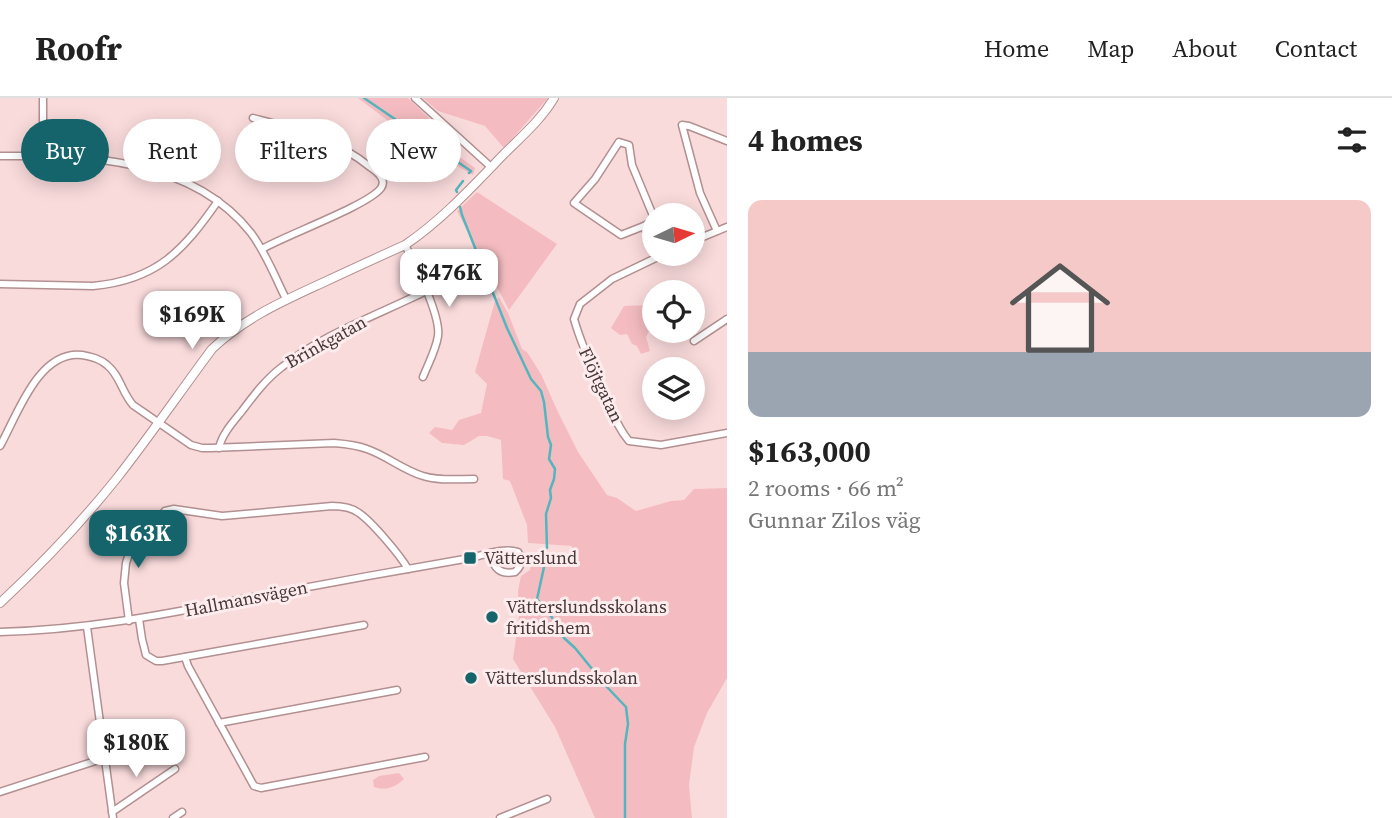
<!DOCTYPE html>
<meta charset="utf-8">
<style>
:root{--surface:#fff;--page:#f2f2f2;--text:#222;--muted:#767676;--line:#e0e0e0;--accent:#16646b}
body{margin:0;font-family:"Source Serif 4",serif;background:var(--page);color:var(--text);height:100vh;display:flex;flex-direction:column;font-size:26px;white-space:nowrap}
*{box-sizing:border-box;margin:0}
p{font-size:23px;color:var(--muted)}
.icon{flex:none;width:38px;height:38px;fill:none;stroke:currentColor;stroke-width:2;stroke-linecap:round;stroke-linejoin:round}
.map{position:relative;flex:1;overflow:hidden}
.panel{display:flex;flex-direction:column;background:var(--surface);width:665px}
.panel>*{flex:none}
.hud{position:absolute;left:21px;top:21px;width:600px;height:63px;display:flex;gap:14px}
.needle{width:46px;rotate:85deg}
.buttons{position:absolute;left:642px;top:105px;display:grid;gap:14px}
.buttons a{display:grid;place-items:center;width:63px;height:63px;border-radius:50%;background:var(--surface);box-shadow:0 4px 18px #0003;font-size:35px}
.price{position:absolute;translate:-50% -60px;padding:0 16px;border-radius:14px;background:#fff;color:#222;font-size:23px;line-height:46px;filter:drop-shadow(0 2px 4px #0008)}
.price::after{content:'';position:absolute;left:50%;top:42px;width:21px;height:16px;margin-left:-10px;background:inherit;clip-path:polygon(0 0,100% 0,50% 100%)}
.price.selected{background:var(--accent);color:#fff}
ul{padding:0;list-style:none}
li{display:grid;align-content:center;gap:14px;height:371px;padding:0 21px}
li+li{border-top:2px solid var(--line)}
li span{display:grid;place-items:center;height:217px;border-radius:14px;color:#555}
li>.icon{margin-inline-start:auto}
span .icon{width:126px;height:126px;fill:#fffc;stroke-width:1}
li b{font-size:30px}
h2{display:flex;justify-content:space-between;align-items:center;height:84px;padding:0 21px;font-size:30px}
.tag{padding:0 24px;border-radius:32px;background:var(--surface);box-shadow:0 4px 18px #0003;font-size:24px;line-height:63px}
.tag.selected{background:var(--accent);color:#fff}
header{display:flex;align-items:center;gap:42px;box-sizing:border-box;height:98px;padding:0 35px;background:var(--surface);border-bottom:2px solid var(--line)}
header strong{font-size:33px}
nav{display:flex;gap:38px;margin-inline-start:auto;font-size:24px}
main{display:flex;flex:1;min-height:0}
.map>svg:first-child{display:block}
</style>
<header>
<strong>Roofr</strong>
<nav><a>Home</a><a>Map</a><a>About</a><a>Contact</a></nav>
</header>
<main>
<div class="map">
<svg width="727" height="720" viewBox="0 0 727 720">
<rect width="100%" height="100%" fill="#fadbdc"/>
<g fill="#f4bcc0">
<path d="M358,0H408L429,20V31L447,50L475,70L473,77L421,48Z"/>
<path d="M423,0H548L504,50L485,28L438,13Z"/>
<path d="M477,94L557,146L509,212L457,113Z"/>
<path d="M499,199L508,215L522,251L527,254L541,276L557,312L578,354L607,397L617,400L636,413L671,403L684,402L694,391L727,390V580L707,615L694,649L689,687L692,720H595L555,629L513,561L519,519L518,493L521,478L530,472L532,459L573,456L572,448L528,445L527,427L510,383L503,381L501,342L487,338H479L464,347L442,345L429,335L435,329L452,332L459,322L481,315L487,286L475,274L495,203Z"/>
<path d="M653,207L654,208V226L652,227L646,239L650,253L641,256L637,248L632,246L627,236L620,237L611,230L624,208Z"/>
<path d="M399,675L404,681C396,689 386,693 374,689L373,682L379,678Z"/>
</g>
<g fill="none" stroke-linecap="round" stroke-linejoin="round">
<g stroke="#53b5be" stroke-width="2.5">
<path d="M364,0L471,73L469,75"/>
<path d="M457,94L456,92L463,83"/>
<path d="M460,109L462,117L507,230L531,281L541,293L544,304L548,339L551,347L549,361L555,371L554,381L550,392L551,400L546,416L547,450"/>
<path d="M546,460L537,501L554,522L564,540L575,550L606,588L626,609L628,626L625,646V720"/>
</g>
<defs>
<g id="minor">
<path d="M43,0V58"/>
<path d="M415,0L491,69"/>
<path d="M253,20C295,31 335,40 370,69C377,74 387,81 381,90C369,107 286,137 262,151"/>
<path d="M0,58C87,57 192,60 251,135C266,155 275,179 286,201"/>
<path d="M654,120L632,67L629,47L619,44L595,81L574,105L621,137L644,128L654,122"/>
<path d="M644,128L654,154"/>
<path d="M717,133L700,95L682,27L689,28L727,43"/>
<path d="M693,143L727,129"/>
<path d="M405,147C415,166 441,218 438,238C436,252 428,266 423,279"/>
<path d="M664,156L612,181L580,206L574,221C581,246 592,270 603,294C611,311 617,329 629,343L661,347L727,335"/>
<path d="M0,186L93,188C157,182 183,153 218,103"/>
<path d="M694,243L727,221"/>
<path d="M0,348C17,318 38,252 82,257C91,259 99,260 107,267C120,277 122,295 133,307L191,347L202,350H211L334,345C346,346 357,347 367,351C387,358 403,372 423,378C439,383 457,381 474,381"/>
<path d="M219,350C222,336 233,324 242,313C254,297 266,281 282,269C321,237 380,216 426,193"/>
<path d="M139,521L142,541L146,557L156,563H162L364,527"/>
<path d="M129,523L124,485L126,465L129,456L138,443L165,413L174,411L222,418L234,417L332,408C342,408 351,409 359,415C372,424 400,457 408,471"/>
<path d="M87,529L113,720"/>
<path d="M0,534C83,532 162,517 243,501C319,487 394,473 470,460C484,457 504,449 518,454C522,461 522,468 515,474C500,477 493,470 491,456"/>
<path d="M185,559L188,568L254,688L261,690L425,659"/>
<path d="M219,625L397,592"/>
<path d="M0,694L123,654L153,634"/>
<path d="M112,714L175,671"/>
<path d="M173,720L182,714"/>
<path d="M500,720L547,701"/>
</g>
<path id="tertiary" d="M0,505C42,466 81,425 117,380C150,338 180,294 212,251C243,221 281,204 320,186C348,173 376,160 405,147C442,122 473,88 504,56C522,38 541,22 554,0"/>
</defs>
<use href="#minor" stroke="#b28f91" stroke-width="9"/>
<use href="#tertiary" stroke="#b28f91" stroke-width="10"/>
<use href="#minor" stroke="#fff" stroke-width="6"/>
<use href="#tertiary" stroke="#fff" stroke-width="8"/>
</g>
<g fill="#16646b" stroke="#fceced" stroke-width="2.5">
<rect x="463" y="453" width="14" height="14" rx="3.5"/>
<circle cx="492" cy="519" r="7"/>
<circle cx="471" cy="580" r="7"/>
</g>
<g text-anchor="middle" stroke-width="6" stroke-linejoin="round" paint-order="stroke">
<g font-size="18" fill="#463738" stroke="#fceced">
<text transform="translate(326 244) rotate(-29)" y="6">Brinkgatan</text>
<text transform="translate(601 287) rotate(65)" y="6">Flöjtgatan</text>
<text transform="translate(246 501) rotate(-11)" y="6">Hallmansvägen</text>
</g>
<g font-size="18" fill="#463738" stroke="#fceced" text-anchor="start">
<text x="484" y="466">Vätterslund</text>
<text x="506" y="515">Vätterslundsskolans<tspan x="506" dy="21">fritidshem</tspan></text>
<text x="485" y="586">Vätterslundsskolan</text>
</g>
</g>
</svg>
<div class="buttons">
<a><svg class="needle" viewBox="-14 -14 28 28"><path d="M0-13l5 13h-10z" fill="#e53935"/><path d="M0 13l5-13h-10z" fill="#767676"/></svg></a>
<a><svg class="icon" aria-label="locate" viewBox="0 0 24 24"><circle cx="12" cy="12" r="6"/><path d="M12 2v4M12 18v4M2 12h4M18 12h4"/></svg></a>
<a><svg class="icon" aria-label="layers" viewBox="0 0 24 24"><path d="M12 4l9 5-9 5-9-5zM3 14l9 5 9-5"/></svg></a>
</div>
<b class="price" style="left:449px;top:211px">$476K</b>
<b class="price" style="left:192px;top:253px">$169K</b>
<b class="price selected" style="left:138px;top:472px">$163K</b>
<b class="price" style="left:136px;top:681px">$180K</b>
<div class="hud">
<a class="tag selected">Buy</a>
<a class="tag">Rent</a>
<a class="tag">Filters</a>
<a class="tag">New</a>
</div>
</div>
<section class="panel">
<h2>4 homes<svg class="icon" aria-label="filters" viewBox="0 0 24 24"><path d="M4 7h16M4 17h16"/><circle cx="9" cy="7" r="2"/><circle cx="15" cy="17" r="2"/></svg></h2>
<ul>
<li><span style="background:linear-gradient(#f6c9c9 70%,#9aa5b1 0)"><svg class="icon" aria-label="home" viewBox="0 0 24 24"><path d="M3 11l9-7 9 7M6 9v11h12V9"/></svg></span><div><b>$163,000</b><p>2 rooms · 66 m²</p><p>Gunnar Zilos väg</p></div></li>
</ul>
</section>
</main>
